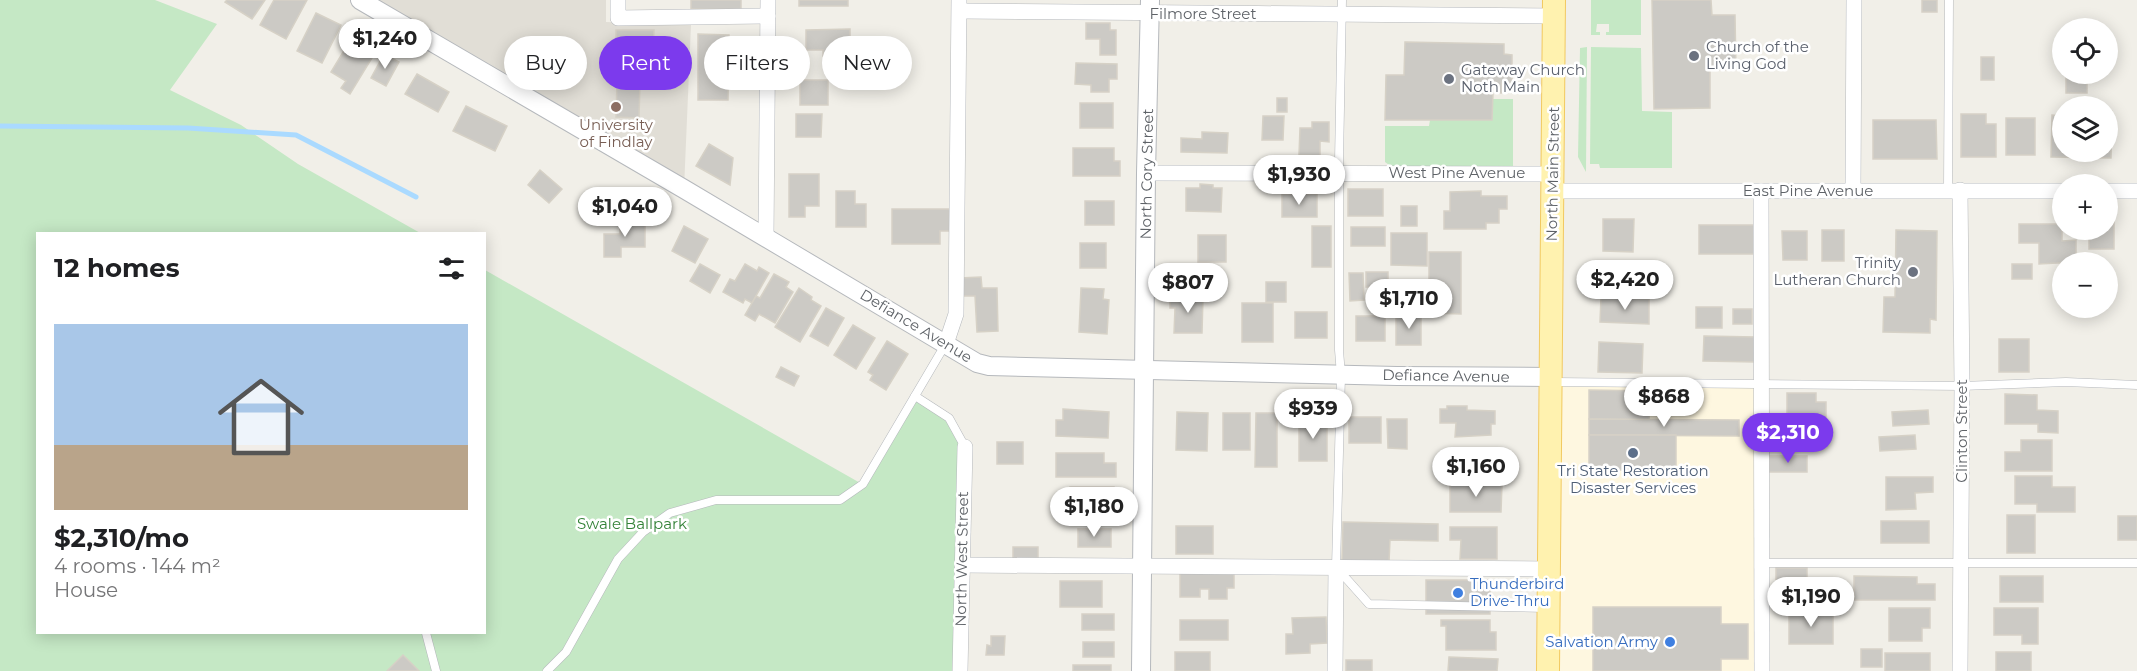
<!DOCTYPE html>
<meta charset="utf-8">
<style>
:root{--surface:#fff;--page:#f2f2f2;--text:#202124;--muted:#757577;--accent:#7c3aed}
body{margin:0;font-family:Montserrat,sans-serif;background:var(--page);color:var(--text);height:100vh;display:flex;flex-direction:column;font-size:22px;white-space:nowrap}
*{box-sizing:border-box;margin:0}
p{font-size:20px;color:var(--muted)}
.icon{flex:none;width:33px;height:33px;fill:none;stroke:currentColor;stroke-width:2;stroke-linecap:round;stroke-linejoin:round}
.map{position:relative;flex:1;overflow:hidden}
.side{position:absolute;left:36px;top:232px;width:450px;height:402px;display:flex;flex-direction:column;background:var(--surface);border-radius:0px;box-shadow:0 3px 15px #0003}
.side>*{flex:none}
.hud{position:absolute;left:504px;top:36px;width:570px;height:54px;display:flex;gap:12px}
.fabs{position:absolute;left:2052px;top:18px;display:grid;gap:12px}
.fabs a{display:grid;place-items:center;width:66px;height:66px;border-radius:50%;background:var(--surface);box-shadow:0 3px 15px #0003;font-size:30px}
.price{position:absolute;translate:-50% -51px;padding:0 14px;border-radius:21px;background:#fff;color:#222;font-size:20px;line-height:39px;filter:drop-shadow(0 2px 3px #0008)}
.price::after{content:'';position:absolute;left:50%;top:36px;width:18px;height:14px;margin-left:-9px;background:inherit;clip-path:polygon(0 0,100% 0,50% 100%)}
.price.on{background:var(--accent);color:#fff}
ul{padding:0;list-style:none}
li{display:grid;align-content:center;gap:12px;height:318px;padding:0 18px}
li span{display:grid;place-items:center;height:186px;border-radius:0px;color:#555}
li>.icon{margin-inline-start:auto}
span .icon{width:108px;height:108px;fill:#fffc;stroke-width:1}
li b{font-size:26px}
h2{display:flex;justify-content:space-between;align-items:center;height:72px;padding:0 18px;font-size:26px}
.pill{padding:0 21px;border-radius:27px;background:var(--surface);box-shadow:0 3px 15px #0003;font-size:21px;line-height:54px}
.pill.on{background:var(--accent);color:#fff}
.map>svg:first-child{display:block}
</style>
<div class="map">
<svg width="2137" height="671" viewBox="0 0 2137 671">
<rect width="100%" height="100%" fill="#f1efe8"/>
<path fill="#fef7e0" d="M1551,382L1761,383L1762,671H1548Z"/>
<path fill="#e1ded6" d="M360,0H606V22L691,25L684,189Z"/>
<g fill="#c5e8c5">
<path d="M0,0H155L217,24L170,90L241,125L298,164L422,234H38V633H484L485,270L862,484L915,396L949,418L965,447L960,671H0Z"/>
<path d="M1591,0H1641V35H1606V32H1609V24H1597L1596,32H1600V35H1591Z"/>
<path d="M1587,47L1586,172L1578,157L1580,48Z"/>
<path d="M1591,47L1641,48L1642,111L1672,112V168H1600L1599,164H1590Z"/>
<path d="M1493,99H1513V168L1392,167L1385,162V126H1429L1430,120H1492Z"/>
</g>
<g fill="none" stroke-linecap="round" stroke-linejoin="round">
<path stroke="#aadaff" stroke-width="5" d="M0,126L188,128L296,135L416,197"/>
</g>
<g fill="#cccac5" stroke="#d6d1c6" stroke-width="1.5">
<path d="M227,0H265L252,19L225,2Z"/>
<path d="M274,0H307L286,39L260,25Z"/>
<rect x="691" y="0" width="50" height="9"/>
<rect x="799" y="0" width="49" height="6"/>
<path d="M1652,0H1711L1712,15H1735L1736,70H1710V108L1654,109Z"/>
<rect x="1922" y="0" width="15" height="12"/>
<path d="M316,13L341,25L322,63L297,51Z"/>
<path d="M1086,23H1110V30H1116V55H1100V39H1086Z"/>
<path d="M850,29V46H840V56H823V50H806V30Z"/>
<path d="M616,30H654L653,50L616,49Z"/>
<path d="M354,34L378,48L350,94L341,88L346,81L331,72Z"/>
<path d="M698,34L729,35L728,100H698Z"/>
<path d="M1405,42L1504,44V54L1512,55V83H1502V93H1493L1492,120H1385L1386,75H1404Z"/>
<path d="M384,54L399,62L386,86L371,78Z"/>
<rect x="1981" y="57" width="13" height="23"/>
<path d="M1076,63L1117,64V79H1109V92H1091V85L1075,84Z"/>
<path d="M417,74L449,92L438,112L405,94Z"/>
<rect x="2066" y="74" width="21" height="19"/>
<rect x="800" y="80" width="28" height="25"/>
<path d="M617,81L640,82L639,118L616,117Z"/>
<rect x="1277" y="98" width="10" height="14"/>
<rect x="1080" y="103" width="33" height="25"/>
<path d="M466,106L507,126L495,151L453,131Z"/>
<path d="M2108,110L2112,111L2111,158L2051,157L2052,115L2062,116V152H2108Z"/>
<path d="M796,114H822L821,137H796Z"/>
<path d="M1961,114H1986V124H1996V157H1961Z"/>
<path d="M1263,116H1284L1283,140H1262Z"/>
<rect x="2006" y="118" width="29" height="37"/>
<path d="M1873,120H1936L1937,159H1873Z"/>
<path d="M1312,122H1329V142L1320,141V156L1299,155L1300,128H1312Z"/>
<path d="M1202,132L1228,133L1227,153L1181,152V138L1202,139Z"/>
<path d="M709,144L733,158L730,185L696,166Z"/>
<path d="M1073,148H1114V161H1120V176H1073Z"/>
<path d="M540,170L562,189L549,203L528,185Z"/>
<path d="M789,174H819V206H805V217H789Z"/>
<path d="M1200,184L1213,185V188H1222L1221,212L1186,211V188H1200Z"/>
<rect x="1348" y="189" width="35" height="27"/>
<path d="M836,191H855V204H866V227H836Z"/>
<path d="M1481,191V196H1507V209H1499V223H1486V229H1444V211H1450V192Z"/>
<rect x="1282" y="194" width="35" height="23"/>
<rect x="1085" y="201" width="29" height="24"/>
<rect x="1401" y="206" width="16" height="20"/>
<path d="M892,209H951V231H940V244H892Z"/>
<path d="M1603,219H1634L1633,252L1603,251Z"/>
<path d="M620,220L645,221V247H621V257H604V234H620Z"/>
<path d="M2108,221H2114V249H2089V230H2108Z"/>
<path d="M2019,224H2062V241L2076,240V262L2039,264V243H2019Z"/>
<rect x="1699" y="225" width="56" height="29"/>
<path d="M684,226L708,239L695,263L672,251Z"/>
<rect x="1312" y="226" width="19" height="41"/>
<rect x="1351" y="227" width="34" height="19"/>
<rect x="1822" y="230" width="22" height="31"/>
<path d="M1896,230L1937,231L1936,320L1930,319V333L1883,332L1884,297H1895Z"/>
<path d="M1782,231H1807V260H1783Z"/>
<path d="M1391,233H1427V266L1391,265Z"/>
<rect x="1198" y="235" width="28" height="27"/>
<rect x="1080" y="243" width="26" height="25"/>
<path d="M1429,252H1461V314L1429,313Z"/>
<path d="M1649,263V285L1600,286L1599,264Z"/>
<path d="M700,264L720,275L710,293L690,281Z"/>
<path d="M745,264L757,271L759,267L769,273L752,303L745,299L743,303L723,292L730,279L735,281Z"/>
<rect x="2012" y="264" width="20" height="15"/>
<path d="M1366,272H1388V283L1414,282V303H1390L1389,287H1366Z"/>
<path d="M1349,273H1363L1364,300L1350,301Z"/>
<path d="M774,274L789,282L786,287L793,292L775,323L759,314L755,321L745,315L756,296L760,298Z"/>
<path d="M981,277L982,288H997L998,331L977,332L975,296H960L959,278Z"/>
<rect x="1266" y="282" width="20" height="20"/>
<path d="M799,288L812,297L811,300L821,306L800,342L775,327Z"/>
<path d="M1081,288L1104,289L1103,299L1109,300L1107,334L1079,332Z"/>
<path d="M1170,296L1203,297L1202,333H1174L1175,308H1170Z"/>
<path d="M1601,297L1649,299V324L1600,322Z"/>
<rect x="1242" y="303" width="31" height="39"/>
<rect x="1696" y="307" width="26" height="21"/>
<path d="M826,308L844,318L828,346L810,336Z"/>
<rect x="1733" y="309" width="19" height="15"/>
<rect x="1295" y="312" width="32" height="26"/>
<rect x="1396" y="314" width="25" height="31"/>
<rect x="1356" y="316" width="29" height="25"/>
<path d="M853,325L875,338L856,369L834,355Z"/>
<path d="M1704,336L1756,337L1755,362L1703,361Z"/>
<rect x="1999" y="339" width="30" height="33"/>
<path d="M887,341L908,354L886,390L870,380L873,375L868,372Z"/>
<path d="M1599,342L1643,344L1642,373L1598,372Z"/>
<path d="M781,367L799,376L794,386L776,377Z"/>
<path d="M1589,390L1650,391L1649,420L1589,419Z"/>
<path d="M1787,393H1816V402H1826V420H1787Z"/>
<path d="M2005,394L2037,395V410L2058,411V433L2038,432V424H2005Z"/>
<path d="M1447,406H1467V410L1495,411V424H1491V435L1455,437L1456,423H1440V409H1447Z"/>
<path d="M1063,409L1109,412L1108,438L1056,436V420H1063Z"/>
<path d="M1928,410L1929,424L1893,426L1892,412Z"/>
<path d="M1177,412L1208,413L1207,451L1176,450Z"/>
<rect x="1223" y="413" width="27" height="37"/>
<path d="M1256,413H1277V467H1255Z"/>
<rect x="1349" y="417" width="32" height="26"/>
<path d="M1387,419H1407V449L1388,448Z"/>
<path d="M1589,419L1739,420V436L1589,435Z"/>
<rect x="1299" y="420" width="28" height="41"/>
<rect x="1589" y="435" width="87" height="35"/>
<path d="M1915,435L1916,449L1880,451L1879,437Z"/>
<path d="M2021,440H2052V471H2005V452H2021Z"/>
<rect x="997" y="442" width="26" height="22"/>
<path d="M1453,449L1499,450V468H1489V477H1453Z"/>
<path d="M1056,453H1104V463H1116V477H1056Z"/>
<rect x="1769" y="456" width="38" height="16"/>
<path d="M2015,476H2052V487H2075V512H2037V504H2015Z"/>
<path d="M1886,477H1933V492L1915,493L1916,509L1886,510Z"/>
<path d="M1450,484H1502L1501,512H1450Z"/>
<rect x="1070" y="487" width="44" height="23"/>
<rect x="2007" y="515" width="28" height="38"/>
<rect x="2118" y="516" width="19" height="24"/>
<rect x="1881" y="521" width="48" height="22"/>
<path d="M1343,522L1438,524V541L1390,540L1389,562L1342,561Z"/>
<rect x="1176" y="526" width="37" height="28"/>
<path d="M1450,527H1497V559H1460L1461,540H1450Z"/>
<rect x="1078" y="529" width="33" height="18"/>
<rect x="1013" y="547" width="25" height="11"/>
<rect x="1776" y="568" width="31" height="38"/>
<path d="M1180,573L1234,574V588H1227V599H1209V589H1200V597H1180Z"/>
<path d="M1854,576L1917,577V584H1935V600H1854Z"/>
<rect x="2000" y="576" width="43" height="26"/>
<rect x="1426" y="580" width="64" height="34"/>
<rect x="1060" y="581" width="42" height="26"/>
<path d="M1593,607H1721V624H1748V659H1721V671H1593Z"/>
<path d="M1889,608H1930V628H1922V641H1889Z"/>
<path d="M1994,608H2038V644H2022V635H1994Z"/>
<rect x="1789" y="612" width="44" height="32"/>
<rect x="1082" y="614" width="32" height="16"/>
<path d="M1326,617L1327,643L1310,644V653L1286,654V634H1293L1292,618Z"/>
<rect x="1180" y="620" width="48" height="20"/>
<path d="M1441,620H1490V632H1496V650H1446V626H1441Z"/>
<path d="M991,636H1005L1004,655H986L987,645L991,646Z"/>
<rect x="1083" y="642" width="31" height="15"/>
<rect x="1861" y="649" width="21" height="18"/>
<rect x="1175" y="652" width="35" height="19"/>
<rect x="1996" y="652" width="35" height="19"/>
<rect x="1885" y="653" width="45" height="18"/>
<path d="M403,655L419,671H387Z"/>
<path d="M1449,657L1498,659L1497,671H1448Z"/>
<rect x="1346" y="660" width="26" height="11"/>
<rect x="1073" y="665" width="38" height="6"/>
</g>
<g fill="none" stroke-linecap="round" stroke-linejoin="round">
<defs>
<g id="service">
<path d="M1342,0L1339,161V350L1341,375L1336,567L1369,604L1546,608"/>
<path d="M1948,190L1949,0"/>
<path d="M1554,382L1962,386L2066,382L2137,385"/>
<path d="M915,396L949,418L965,447"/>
<path d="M1761,563H2137"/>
<path d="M426,633L436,671"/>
<path d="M547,671L566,652L618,559L643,532L670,513L716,500H840L863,484L945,345"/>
</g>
<g id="minor">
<path d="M618,0V18L768,16"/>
<path d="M960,11C1158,14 1356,13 1554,16"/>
<path d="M1146,173L1553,174"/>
<path d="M1553,191H2062"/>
<path d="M1761,191L1762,671"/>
<path d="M1853,191L1854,0"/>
<path d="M2108,191H2137"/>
<path d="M766,238L768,0"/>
<path d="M946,344L956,314L959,0"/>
<path d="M962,565L1549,569"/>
<path d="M960,671L965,447"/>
<path d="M1335,671L1336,567"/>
<path d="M1960,671L1962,386L1960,190"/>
</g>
<g id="tertiary">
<path d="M360,0L684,189L977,363L989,366L1397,376L1551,377"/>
<path d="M1141,671L1146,173L1150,0"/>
</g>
<path id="primary" d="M1548,671L1554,0"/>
</defs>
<use href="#service" stroke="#b5b8bc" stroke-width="9"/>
<use href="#minor" stroke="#b5b8bc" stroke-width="16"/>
<use href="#tertiary" stroke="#b5b8bc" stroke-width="20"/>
<use href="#primary" stroke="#f2c960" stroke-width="24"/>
<use href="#service" stroke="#fff" stroke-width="8"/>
<use href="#minor" stroke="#fff" stroke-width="15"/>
<use href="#tertiary" stroke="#fff" stroke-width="18"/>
<use href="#primary" stroke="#fff2af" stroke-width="22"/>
</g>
<g fill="#6b7280" stroke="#fff" stroke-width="2">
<circle cx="1694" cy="56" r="6"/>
<circle cx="1449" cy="79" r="6"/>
<circle cx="1913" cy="272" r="6"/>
</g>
<circle fill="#8d6e63" stroke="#fff" stroke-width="2" cx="616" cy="107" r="6"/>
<circle fill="#5c6f8a" stroke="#fff" stroke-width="2" cx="1633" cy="453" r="6"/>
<g fill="#3f7fe0" stroke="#fff" stroke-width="2">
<circle cx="1458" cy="593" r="6"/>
<circle cx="1670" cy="642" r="6"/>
</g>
<g text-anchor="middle" stroke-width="5" stroke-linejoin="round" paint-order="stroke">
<g font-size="15" fill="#5f6368" stroke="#fff">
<text x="1203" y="19">Filmore Street</text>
<text x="1457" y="178">West Pine Avenue</text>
<text transform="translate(1147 174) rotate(-89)" y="5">North Cory Street</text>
<text transform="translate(1553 174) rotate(-89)" y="5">North Main Street</text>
<text x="1808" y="196">East Pine Avenue</text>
<text transform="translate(916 326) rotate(31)" y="5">Defiance Avenue</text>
<text transform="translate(1446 376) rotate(1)" y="5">Defiance Avenue</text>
<text transform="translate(1962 431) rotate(-90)" y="5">Clinton Street</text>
<text transform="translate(962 559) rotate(-89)" y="5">North West Street</text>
</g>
<g font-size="15" fill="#5b616d" stroke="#fff" text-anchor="start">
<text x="1706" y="52">Church of the<tspan x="1706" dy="17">Living God</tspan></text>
<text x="1461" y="75">Gateway Church<tspan x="1461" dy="17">Noth Main</tspan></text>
<text x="1901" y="268" text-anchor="end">Trinity<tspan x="1901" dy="17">Lutheran Church</tspan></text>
</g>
<g font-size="15" fill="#785e54" stroke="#fff">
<text x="616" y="130">University<tspan x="616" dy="17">of Findlay</tspan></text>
</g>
<g font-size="15" fill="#4e5e75" stroke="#fff">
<text x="1633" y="476">Tri State Restoration<tspan x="1633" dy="17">Disaster Services</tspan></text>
</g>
<g font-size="15" fill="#348238" stroke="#fff">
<text x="632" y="529">Swale Ballpark</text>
</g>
<g font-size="15" fill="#366cbe" stroke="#fff" text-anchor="start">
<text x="1470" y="589">Thunderbird<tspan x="1470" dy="17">Drive-Thru</tspan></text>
<text x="1658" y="647" text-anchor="end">Salvation Army</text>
</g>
</g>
</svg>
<div class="fabs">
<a><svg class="icon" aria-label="locate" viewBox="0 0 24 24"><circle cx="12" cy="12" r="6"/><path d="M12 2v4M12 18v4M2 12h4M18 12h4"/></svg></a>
<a><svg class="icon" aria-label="layers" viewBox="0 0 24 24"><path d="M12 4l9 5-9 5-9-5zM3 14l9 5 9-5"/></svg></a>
<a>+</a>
<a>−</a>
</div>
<b class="price" style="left:385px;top:70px">$1,240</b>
<b class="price" style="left:1299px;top:206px">$1,930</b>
<b class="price" style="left:625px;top:238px">$1,040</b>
<b class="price" style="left:1625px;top:311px">$2,420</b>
<b class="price" style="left:1188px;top:314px">$807</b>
<b class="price" style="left:1409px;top:330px">$1,710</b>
<b class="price" style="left:1664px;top:428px">$868</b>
<b class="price" style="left:1313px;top:440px">$939</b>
<b class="price on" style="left:1788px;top:464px">$2,310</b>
<b class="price" style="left:1476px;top:498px">$1,160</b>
<b class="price" style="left:1094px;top:538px">$1,180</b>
<b class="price" style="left:1811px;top:628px">$1,190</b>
<div class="hud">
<a class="pill">Buy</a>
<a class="pill on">Rent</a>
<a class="pill">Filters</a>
<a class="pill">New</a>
</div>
<section class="side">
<h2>12 homes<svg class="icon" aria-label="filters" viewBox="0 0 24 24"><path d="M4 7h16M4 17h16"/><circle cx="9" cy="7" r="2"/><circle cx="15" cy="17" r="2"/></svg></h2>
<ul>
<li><span style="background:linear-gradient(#a9c7e8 65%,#b9a48a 0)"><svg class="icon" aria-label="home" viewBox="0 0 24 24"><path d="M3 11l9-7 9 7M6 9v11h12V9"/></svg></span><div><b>$2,310/mo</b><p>4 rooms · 144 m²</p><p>House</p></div></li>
</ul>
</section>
</div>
